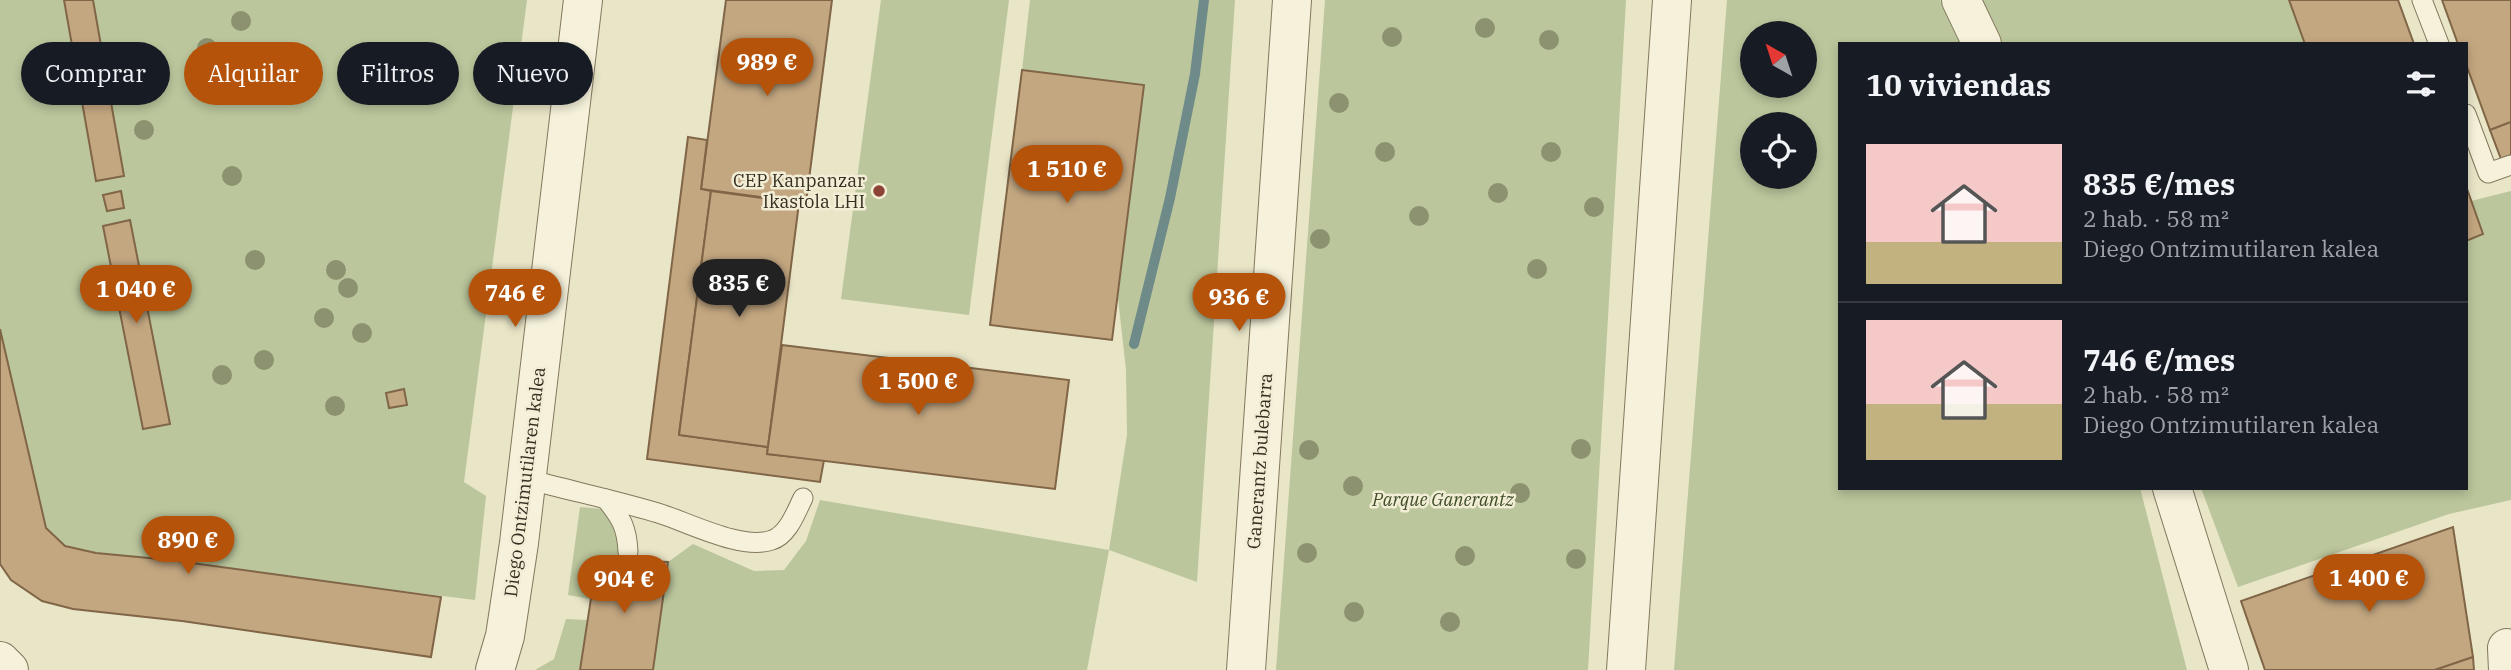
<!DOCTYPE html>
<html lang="es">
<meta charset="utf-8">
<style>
:root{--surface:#171b24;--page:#242831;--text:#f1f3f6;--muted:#9ea1a6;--line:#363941;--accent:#b45309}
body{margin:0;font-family:"IBM Plex Serif",serif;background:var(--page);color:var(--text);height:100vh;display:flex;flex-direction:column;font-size:26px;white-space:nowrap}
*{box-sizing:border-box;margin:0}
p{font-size:23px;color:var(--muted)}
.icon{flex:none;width:38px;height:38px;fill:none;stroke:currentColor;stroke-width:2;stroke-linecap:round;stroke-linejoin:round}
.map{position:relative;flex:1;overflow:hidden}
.side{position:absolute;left:1838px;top:42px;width:630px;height:448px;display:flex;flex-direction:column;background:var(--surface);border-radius:0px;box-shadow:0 4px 10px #0003}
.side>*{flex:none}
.banner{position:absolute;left:21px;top:42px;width:665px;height:63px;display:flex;gap:14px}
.needle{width:46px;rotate:321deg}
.controls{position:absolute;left:1740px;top:21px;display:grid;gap:14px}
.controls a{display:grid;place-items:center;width:77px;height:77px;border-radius:50%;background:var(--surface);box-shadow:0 4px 10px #0003;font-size:35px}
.price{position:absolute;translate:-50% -60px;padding:0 16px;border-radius:24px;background:var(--accent);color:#fff;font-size:23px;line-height:46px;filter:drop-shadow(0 2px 4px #0008)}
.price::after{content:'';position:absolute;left:50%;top:42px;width:21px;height:16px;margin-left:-10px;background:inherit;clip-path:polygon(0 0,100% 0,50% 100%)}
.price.selected{background:#222;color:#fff}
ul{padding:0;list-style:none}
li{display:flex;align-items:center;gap:21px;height:175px;padding:0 28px}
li+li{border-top:2px solid var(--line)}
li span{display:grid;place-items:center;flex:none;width:196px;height:140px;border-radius:0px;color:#555}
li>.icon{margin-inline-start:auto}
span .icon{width:84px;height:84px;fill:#fffc;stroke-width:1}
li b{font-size:30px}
h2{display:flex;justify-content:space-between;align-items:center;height:84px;padding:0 28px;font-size:30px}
.chip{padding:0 24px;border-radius:32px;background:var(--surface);box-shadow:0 4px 10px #0003;font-size:24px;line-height:63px}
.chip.selected{background:var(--accent);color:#fff}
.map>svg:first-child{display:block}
</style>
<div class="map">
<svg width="2511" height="670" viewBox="0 0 2511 670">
<rect width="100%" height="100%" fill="#e9e5c7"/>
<g fill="#bbc69c" fill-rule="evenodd">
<path d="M0,0H527L464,482L486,496L475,600L96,553L65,546L46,528L0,329Z"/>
<path d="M881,0H1009L969,315L841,299Z"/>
<path d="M1030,0H1235L1197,582L1109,550L1087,670H653L668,562L693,544L754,571L784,570L806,541L820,500L1109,550L1127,435L1126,370L1118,298L1144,85L1022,70Z"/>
<path d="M1325,0H1626L1588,670H1276Z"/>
<path d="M1727,0H1940L1961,44H1839V488H2140L2187,670H1674ZM1752,33H1804V86H1752ZM1752,124H1804V177H1752Z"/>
<path d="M1978,0H2289L2305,44H1995Z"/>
<path d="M2511,191V500L2449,514L2238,587L2201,488H2466V241L2483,234L2471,201Z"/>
<path d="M580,507L603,509L615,526L624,560L597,559L590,599L568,595Z"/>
<path d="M566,619L587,620L580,670H535L554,659Z"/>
</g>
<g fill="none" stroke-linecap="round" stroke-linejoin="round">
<path stroke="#6f8b89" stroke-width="10" d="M1134,344L1170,198L1195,74L1204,0"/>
</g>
<g fill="#c3a781" stroke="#806647" stroke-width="2">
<path d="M64,0H93L124,176L96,181Z"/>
<path d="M726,0H832L806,203L701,189Z"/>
<path d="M2289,0H2398L2414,44H2305Z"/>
<path d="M2442,0H2511V122L2490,130L2466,64V44H2458Z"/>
<path d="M1022,70L1144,85L1112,340L990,325Z"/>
<path d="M2511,122V155L2501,159L2490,130Z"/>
<path d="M688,137L707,140L701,189L711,191L679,435L768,447L767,454L824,460L820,482L647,459Z"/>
<path d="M2466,186L2483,234L2466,241Z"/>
<path d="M121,191L124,208L107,211L103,195Z"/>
<path d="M711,191L799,203L768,447L679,435Z"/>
<path d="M130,220L170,424L143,429L103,226Z"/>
<path d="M0,329L46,528L65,546L96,553L170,560L441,597L431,657L182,621L73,609L42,601L11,580L0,564Z"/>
<path d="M782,345L1069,380L1055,489L767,454Z"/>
<path d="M404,389L407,405L389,408L386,393Z"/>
<path d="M2453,527L2473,657L2435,670H2265L2241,601Z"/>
<path d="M597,559L668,562L653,670H580Z"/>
<path d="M2473,657L2474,670H2435Z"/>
</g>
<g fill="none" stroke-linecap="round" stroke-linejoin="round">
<defs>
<g id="service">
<path d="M2422,0L2439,44"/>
<path d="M2466,114L2488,173L2511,165"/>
<path d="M527,479C571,491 615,500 658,513C688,522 742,551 772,540C788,535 796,512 803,498"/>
<path d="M606,499C621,518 627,527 628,552"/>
</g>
<g id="minor">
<path d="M1961,0L1982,44"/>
<path d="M2172,488L2229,670"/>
<path d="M2507,648L2508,670"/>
<path d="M0,661L9,670"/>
<path d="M495,670L505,636L519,543L583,0"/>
</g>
<g id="tertiary">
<path d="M1246,670L1292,0"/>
<path d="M1626,670L1672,0"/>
</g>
</defs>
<use href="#service" stroke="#83785e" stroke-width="21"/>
<use href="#minor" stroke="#83785e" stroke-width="40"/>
<use href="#tertiary" stroke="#83785e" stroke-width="40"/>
<use href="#service" stroke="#f5f1da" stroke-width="19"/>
<use href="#minor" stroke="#f5f1da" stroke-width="38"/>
<use href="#tertiary" stroke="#f5f1da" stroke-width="38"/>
</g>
<g fill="#8c9270">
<circle cx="241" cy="21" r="10"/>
<circle cx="1485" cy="28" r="10"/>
<circle cx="1392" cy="37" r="10"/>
<circle cx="1549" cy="40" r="10"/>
<circle cx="207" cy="48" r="10"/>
<circle cx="1339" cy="103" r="10"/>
<circle cx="144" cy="130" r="10"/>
<circle cx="1385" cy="152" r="10"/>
<circle cx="1551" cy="152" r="10"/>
<circle cx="232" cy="176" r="10"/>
<circle cx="1498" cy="193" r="10"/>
<circle cx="1594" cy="207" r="10"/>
<circle cx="1419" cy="216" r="10"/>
<circle cx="1320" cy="239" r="10"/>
<circle cx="255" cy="260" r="10"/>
<circle cx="1537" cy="269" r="10"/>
<circle cx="336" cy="270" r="10"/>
<circle cx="348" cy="288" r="10"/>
<circle cx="324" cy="318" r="10"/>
<circle cx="362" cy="333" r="10"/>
<circle cx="264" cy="360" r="10"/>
<circle cx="222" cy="375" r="10"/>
<circle cx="335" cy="406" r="10"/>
<circle cx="1581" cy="449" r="10"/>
<circle cx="1309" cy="450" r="10"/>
<circle cx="1353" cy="486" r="10"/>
<circle cx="1520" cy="493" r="10"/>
<circle cx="1307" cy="553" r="10"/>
<circle cx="1465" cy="556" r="10"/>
<circle cx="1576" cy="559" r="10"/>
<circle cx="1354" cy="612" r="10"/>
<circle cx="1450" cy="622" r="10"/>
</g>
<circle fill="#8c4235" stroke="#f2eed6" stroke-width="2.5" cx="879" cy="191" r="7"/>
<g text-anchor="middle" stroke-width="5" stroke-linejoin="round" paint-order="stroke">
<g font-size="18" fill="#352e20" stroke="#f2eed6" text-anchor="end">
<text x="865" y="187">CEP Kanpanzar<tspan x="865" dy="21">Ikastola LHI</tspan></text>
</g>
<g font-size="18" fill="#352e20" stroke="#f2eed6">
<text transform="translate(1260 461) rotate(-86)" y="6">Ganerantz bulebarra</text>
<text transform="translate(525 482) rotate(-83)" y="6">Diego Ontzimutilaren kalea</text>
</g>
<g font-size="18" font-style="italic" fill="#404f29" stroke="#f2eed6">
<text x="1443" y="506">Parque Ganerantz</text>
</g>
</g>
</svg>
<div class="controls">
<a><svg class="needle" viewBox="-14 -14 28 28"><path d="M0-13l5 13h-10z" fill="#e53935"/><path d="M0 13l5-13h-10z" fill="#9ea1a6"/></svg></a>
<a><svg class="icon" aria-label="locate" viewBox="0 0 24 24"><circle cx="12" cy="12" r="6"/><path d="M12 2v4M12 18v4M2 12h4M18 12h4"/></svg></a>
</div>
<b class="price" style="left:767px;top:98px">989 €</b>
<b class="price" style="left:1067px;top:205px">1 510 €</b>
<b class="price selected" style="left:739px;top:319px">835 €</b>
<b class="price" style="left:136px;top:325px">1 040 €</b>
<b class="price" style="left:515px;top:329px">746 €</b>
<b class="price" style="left:1239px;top:333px">936 €</b>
<b class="price" style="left:918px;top:417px">1 500 €</b>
<b class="price" style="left:188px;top:576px">890 €</b>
<b class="price" style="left:2369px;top:614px">1 400 €</b>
<b class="price" style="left:624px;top:615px">904 €</b>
<div class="banner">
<a class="chip">Comprar</a>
<a class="chip selected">Alquilar</a>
<a class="chip">Filtros</a>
<a class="chip">Nuevo</a>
</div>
<section class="side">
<h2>10 viviendas<svg class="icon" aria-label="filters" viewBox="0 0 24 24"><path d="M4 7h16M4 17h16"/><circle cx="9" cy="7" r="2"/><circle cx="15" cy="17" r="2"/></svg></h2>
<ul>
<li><span style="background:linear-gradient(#f6c9c9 70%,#c2b280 0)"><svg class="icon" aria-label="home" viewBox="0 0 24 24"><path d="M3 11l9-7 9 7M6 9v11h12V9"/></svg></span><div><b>835 €/mes</b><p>2 hab. · 58 m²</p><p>Diego Ontzimutilaren kalea</p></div></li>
<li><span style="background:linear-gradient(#f6c9c9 60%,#c2b280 0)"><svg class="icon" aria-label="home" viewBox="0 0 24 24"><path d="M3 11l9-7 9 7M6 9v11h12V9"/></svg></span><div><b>746 €/mes</b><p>2 hab. · 58 m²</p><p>Diego Ontzimutilaren kalea</p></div></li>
</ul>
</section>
</div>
